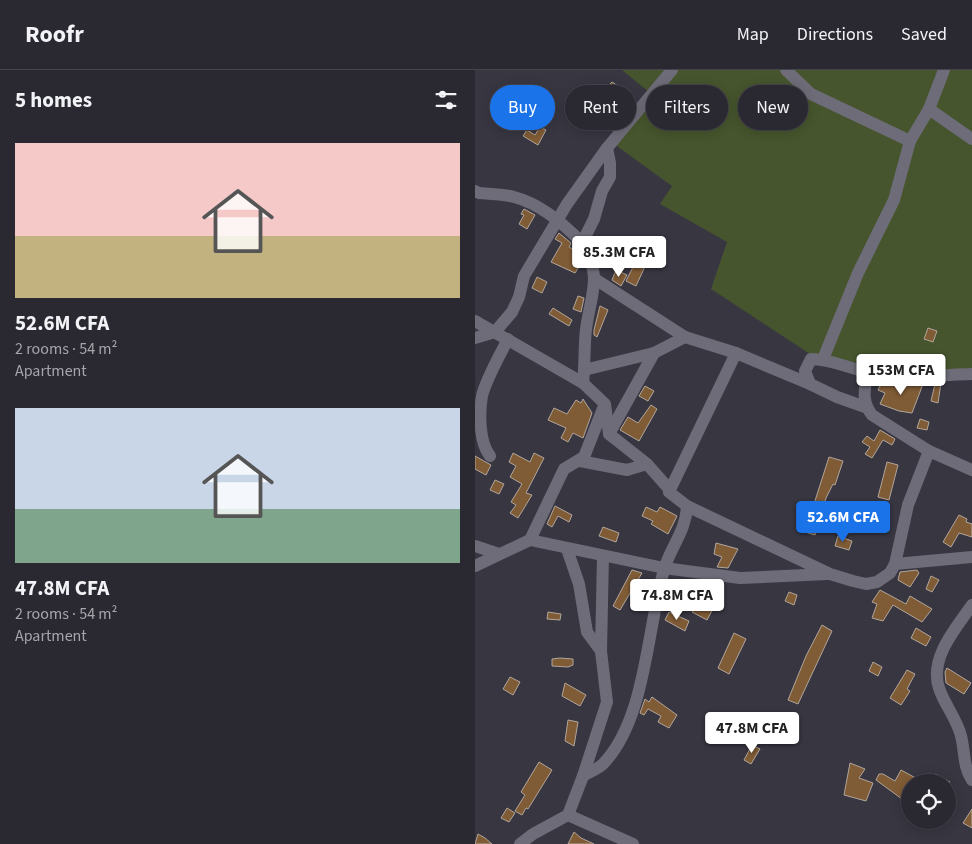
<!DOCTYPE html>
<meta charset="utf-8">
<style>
:root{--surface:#2a2831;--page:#36343d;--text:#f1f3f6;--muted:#a5a6ab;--line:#46444d;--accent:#1a73e8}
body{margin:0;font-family:"Source Sans 3",sans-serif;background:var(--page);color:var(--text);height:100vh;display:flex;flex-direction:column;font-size:19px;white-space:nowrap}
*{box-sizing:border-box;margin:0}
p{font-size:16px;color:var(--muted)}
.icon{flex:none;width:28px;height:28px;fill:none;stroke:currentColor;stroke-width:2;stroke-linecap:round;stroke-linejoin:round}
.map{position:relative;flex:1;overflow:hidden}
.details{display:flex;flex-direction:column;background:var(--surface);width:475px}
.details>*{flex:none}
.banner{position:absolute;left:15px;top:15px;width:406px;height:45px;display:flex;gap:10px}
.tools{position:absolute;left:426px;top:704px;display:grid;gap:10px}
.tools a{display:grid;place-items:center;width:55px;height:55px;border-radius:50%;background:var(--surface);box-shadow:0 2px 12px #0003,0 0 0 1px var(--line);font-size:25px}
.price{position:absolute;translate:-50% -42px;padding:0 11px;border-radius:5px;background:#fff;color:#222;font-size:16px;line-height:32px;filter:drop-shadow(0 1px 2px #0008)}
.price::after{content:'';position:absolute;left:50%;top:30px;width:15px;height:11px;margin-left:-8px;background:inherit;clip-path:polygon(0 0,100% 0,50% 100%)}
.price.current{background:var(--accent);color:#fff}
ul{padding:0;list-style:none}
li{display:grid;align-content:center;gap:10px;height:265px;padding:0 15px}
li span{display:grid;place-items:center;height:155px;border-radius:0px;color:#555}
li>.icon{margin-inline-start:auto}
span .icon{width:90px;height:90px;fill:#fffc;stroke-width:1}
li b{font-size:21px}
h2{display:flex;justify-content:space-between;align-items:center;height:60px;padding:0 15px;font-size:21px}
.pill{padding:0 18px;border-radius:22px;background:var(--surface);box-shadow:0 2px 12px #0003,0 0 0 1px var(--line);font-size:18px;line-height:45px}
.pill.current{background:var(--accent);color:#fff}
header{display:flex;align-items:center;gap:30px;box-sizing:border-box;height:70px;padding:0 25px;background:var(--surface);border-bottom:1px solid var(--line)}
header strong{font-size:24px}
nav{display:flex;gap:28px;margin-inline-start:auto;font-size:18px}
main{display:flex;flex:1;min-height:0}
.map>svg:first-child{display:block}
</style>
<header>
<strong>Roofr</strong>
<nav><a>Map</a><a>Directions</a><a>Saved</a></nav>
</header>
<main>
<section class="details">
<h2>5 homes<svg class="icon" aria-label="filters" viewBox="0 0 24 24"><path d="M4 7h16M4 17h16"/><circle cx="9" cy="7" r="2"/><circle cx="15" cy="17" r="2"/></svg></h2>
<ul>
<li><span style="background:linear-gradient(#f6c9c9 60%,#c2b280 0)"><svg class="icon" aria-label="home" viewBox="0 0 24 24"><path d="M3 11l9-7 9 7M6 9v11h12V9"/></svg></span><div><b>52.6M CFA</b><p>2 rooms · 54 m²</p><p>Apartment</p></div></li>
<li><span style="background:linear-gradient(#c9d6e8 65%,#7fa58c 0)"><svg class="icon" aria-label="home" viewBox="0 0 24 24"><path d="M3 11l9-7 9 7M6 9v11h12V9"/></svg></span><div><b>47.8M CFA</b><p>2 rooms · 54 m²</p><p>Apartment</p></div></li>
</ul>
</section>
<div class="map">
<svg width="497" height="774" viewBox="0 0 497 774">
<rect width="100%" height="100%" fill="#383641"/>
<path fill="#46552d" d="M147,0H497V305L389,300L341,288L236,219L252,172L185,134L197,116L139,74L180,27Z"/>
<g fill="#805c36" stroke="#b1a69c">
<path d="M137,12L143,16L140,21L147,26L143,31L128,21Z"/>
<path d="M65,57L71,60L63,75L48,66L52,60L60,65Z"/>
<path d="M49,139L60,145L52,159L44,154L49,145L46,144Z"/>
<path d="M84,163L96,173L94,177L103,182L106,188L107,192L100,203L76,192L87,173L80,169Z"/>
<path d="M119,168L132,173L125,192L116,173Z"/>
<path d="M164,185L173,190L161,216L151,211Z"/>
<path d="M141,200L152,205L146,216L137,210Z"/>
<path d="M62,207L72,212L67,223L57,218Z"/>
<path d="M103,226L109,228L106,242L98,239Z"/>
<path d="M125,236L133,240L122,267L119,265V260Z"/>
<path d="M78,238L97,250L94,256L74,244Z"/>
<path d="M453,258L462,261L458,272L449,269Z"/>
<path d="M407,312L421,316V314H448L437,343L424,341L405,334L410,323L403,320Z"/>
<path d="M466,313L463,333L456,331L460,314Z"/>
<path d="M170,316L179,321L173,331L164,326Z"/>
<path d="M108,329L117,343L108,368L98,363L93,372L86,368L91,358L73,350L79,338L92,344L101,330L106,333Z"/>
<path d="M176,335L182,339L164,371L145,360L153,347L163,353Z"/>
<path d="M445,349L454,352L452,360L442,358Z"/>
<path d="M405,360L420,369L417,375L408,370L397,388L390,384L395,377L387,372L392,366L399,371Z"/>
<path d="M38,383L55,392L59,383L69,388L51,423L57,425L43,448L35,443L41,435L36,432L47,414L35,407L41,396L34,392Z"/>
<path d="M0,386L16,395L11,405L0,399Z"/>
<path d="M354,387L368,391L360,415L358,414L351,428L340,465L330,462Z"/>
<path d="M412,392L423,395L414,430L403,427Z"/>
<path d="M20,410L29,414L24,424L15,420Z"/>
<path d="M80,436L97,445L94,452L83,446L77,457L72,454Z"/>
<path d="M171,437L182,442L185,437L202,446L193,464L176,454L178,451L167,446Z"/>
<path d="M484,445L492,449L491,452L497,454V467L484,463L476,477L468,472Z"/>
<path d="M128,457L144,463L141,472L124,466Z"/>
<path d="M363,466L377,471L374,480L360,476Z"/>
<path d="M241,473L263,479L253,498L242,497L247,487L239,484Z"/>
<path d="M157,500L167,503L145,540L138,536Z"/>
<path d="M442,500L444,503L435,517L423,510L425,502Z"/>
<path d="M456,506L464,510L457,522L451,519Z"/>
<path d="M405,520L431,534L435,526L457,539L447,552L418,535L408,551L397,548L402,534L397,532Z"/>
<path d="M314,522L322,525L319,535L310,531Z"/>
<path d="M225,527L240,535L232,550L217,542Z"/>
<path d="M73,542L86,544L85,550L72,549Z"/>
<path d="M194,542L214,551L210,561L190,550Z"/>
<path d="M347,555L357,561L323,634L313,630L331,586Z"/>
<path d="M441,558L456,567L451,576L436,568Z"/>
<path d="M259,563L271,569L254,604L243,598Z"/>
<path d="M85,588L98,589V595L93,597L77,596V589Z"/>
<path d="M398,592L407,597L403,606L394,601Z"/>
<path d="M472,598L496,613L489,624L471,613L470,602Z"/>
<path d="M432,600L440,604L432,619L435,621L426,635L415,628Z"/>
<path d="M35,607L45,612L38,625L28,619Z"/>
<path d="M90,613L111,625L105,636L87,626Z"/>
<path d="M177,627L202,645L194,658L183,652L186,646L173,639L169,645L165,643L170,629L174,632Z"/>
<path d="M93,650L103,652L99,676L90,671Z"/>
<path d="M277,675L285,679L276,694L269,690Z"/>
<path d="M64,692L77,700L53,739L51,738L47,745L40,741L50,725L46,722Z"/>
<path d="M375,693L390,699L384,708L398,713L391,731L369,725Z"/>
<path d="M426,700L448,712H435V717L427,729L401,710L404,704H408L420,711Z"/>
<path d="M460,704L475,712H455Z"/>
<path d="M32,738L40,743L34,752L26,748Z"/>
<path d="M497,739V758L488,753Z"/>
<path d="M99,762L106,768L119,774H93Z"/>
<path d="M3,764L10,768L17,774H0Z"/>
</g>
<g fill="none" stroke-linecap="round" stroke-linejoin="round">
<g stroke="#6d6c78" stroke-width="12">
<path d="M311,0L336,24L435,71"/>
<path d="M454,39L497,69"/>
<path d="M0,121L4,123C15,124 29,124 39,127C66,134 89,154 107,173"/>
<path d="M120,209L210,267L261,283L335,314L330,301L336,289C356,289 373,298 392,302C426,309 462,305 497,304"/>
<path d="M0,251L108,313L130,334L134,364L172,394L195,420"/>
<path d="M0,268L20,262L37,242L44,227L49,206L92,134L132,78L197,0"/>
<path d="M261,283L194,422L212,436L355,504L378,511L391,514L402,512L415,503L420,494L497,487"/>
<path d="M348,289L383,203L419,130L435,71L454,39L469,0"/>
<path d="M109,300L179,283L210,267"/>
<path d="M392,302C390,319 386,331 397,345L454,381L497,400"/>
<path d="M108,313C110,295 109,277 111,259C116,223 128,207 107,173L119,149L127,121L135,107V93L132,78"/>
<path d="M335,314L362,327L390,337"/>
<path d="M134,364L179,283"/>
<path d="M15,386C4,372 4,343 7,326C11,309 25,285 33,269"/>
<path d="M105,391L152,400L172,394"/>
<path d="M55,470L89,399L109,387L129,336"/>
<path d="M0,476L24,484"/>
<path d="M92,479L104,514L112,562L126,581"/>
<path d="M420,494L433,435L454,381"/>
<path d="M0,496L55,470L189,498L265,508L353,504"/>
<path d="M497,535C481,558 454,588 464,618C469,634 482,649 486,666C490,681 488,697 497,710"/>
<path d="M108,706C114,702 123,699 128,694C171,650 172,558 189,500C195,477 211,462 212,436"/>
<path d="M93,745L158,774"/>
<path d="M45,774L58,764L93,745L108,706L132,632L126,581L128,486"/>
</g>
</g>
</svg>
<div class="tools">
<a><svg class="icon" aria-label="locate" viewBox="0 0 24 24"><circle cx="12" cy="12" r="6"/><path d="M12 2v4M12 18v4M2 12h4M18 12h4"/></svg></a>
</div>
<b class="price" style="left:144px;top:208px">85.3M CFA</b>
<b class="price" style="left:426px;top:326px">153M CFA</b>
<b class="price current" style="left:368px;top:473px">52.6M CFA</b>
<b class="price" style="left:202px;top:551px">74.8M CFA</b>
<b class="price" style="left:277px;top:684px">47.8M CFA</b>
<div class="banner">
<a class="pill current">Buy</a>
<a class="pill">Rent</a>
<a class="pill">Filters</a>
<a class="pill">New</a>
</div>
</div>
</main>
